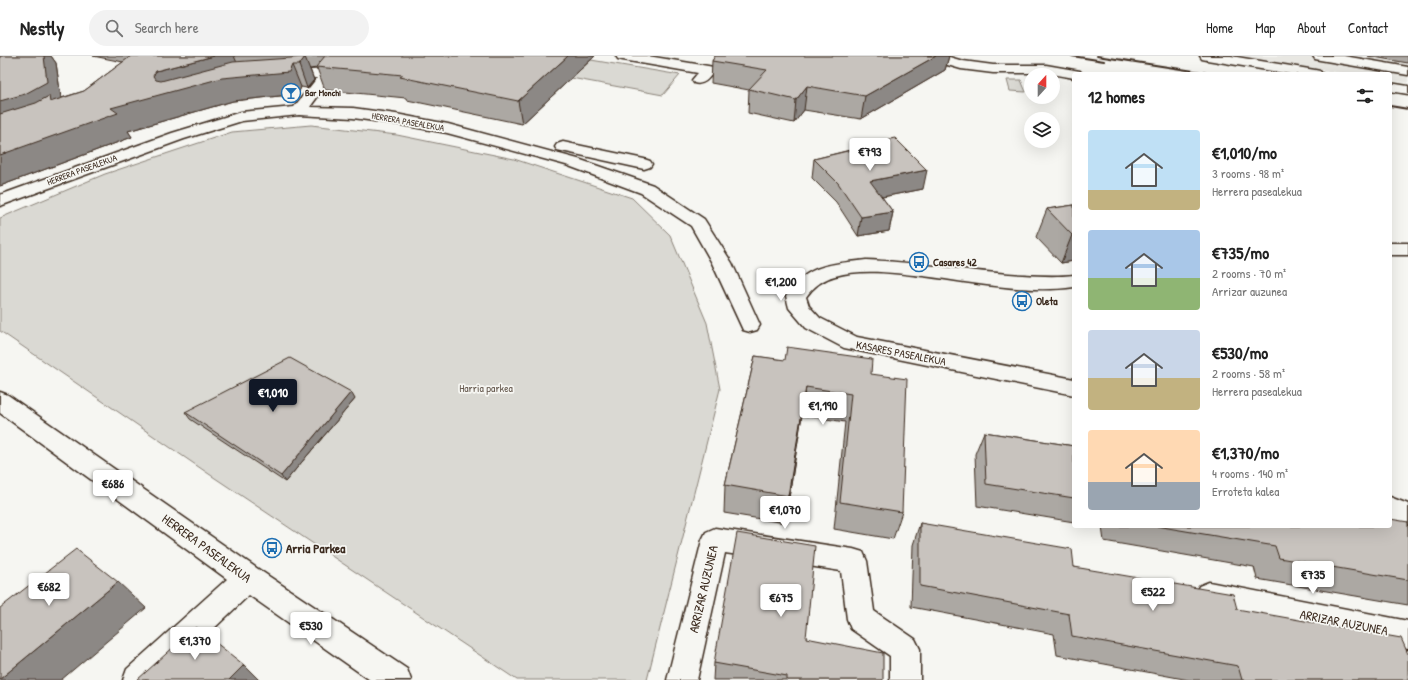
<!DOCTYPE html>
<meta charset="utf-8">
<style>
:root{--surface:#fff;--page:#f2f2f2;--text:#222;--muted:#767676;--line:#e0e0e0;--accent:#111827}
body{margin:0;font-family:"Patrick Hand",sans-serif;background:var(--page);color:var(--text);height:100vh;display:flex;flex-direction:column;font-size:15px;white-space:nowrap}
*{box-sizing:border-box;margin:0}
p{font-size:13px;color:var(--muted)}
.icon{flex:none;width:22px;height:22px;fill:none;stroke:currentColor;stroke-width:2;stroke-linecap:round;stroke-linejoin:round}
.map{position:relative;flex:1;overflow:hidden}
.drawer{position:absolute;left:1072px;top:16px;width:320px;height:456px;display:flex;flex-direction:column;background:var(--surface);border-radius:4px;box-shadow:0 4px 16px #0002}
.drawer>*{flex:none}
.needle{width:26px;rotate:21deg}
.buttons{position:absolute;left:1024px;top:12px;display:grid;gap:8px}
.buttons a{display:grid;place-items:center;width:36px;height:36px;border-radius:50%;background:var(--surface);box-shadow:0 4px 16px #0002;font-size:20px}
.price{position:absolute;translate:-50% -34px;padding:0 9px;border-radius:4px;background:#fff;color:#222;font-size:13px;line-height:26px;filter:drop-shadow(0 1px 2px #0008)}
.price::after{content:'';position:absolute;left:50%;top:24px;width:12px;height:9px;margin-left:-6px;background:inherit;clip-path:polygon(0 0,100% 0,50% 100%)}
.price.on{background:var(--accent);color:#fff}
ul{padding:0;list-style:none}
li{display:flex;align-items:center;gap:12px;height:100px;padding:0 16px}
li span{display:grid;place-items:center;flex:none;width:112px;height:80px;border-radius:4px;color:#555}
li>.icon{margin-inline-start:auto}
span .icon{width:48px;height:48px;fill:#fffc;stroke-width:1}
li b{font-size:17px}
h2{display:flex;justify-content:space-between;align-items:center;height:48px;padding:0 16px;font-size:17px}
header{display:flex;align-items:center;gap:24px;box-sizing:border-box;height:56px;padding:0 20px;background:var(--surface);border-bottom:1px solid var(--line)}
header strong{font-size:19px}
nav{display:flex;gap:22px;margin-inline-start:auto;font-size:14px}
.search{width:280px;height:36px;background:var(--page);display:flex;align-items:center;gap:10px;box-sizing:border-box;padding:0 14px;border-radius:22px;color:var(--muted);font-size:15px}
.map>svg:first-child{display:block}
</style>
<header>
<strong>Nestly</strong>
<div class="search"><svg class="icon" aria-label="search" viewBox="0 0 24 24"><circle cx="10" cy="10" r="6"/><path d="M15 15l6 6"/></svg>Search here</div>
<nav><a>Home</a><a>Map</a><a>About</a><a>Contact</a></nav>
</header>
<div class="map">
<svg width="1408" height="624" viewBox="0 0 1408 624">
<rect width="100%" height="100%" fill="#f6f6f2"/>
<filter id="ink" filterUnits="userSpaceOnUse"><feTurbulence type="fractalNoise" baseFrequency=".025" numOctaves="2"/><feDisplacementMap in="SourceGraphic" scale="8" xChannelSelector="R" yChannelSelector="G"/><feConvolveMatrix kernelMatrix="1 2 1 2 8 2 1 2 1" color-interpolation-filters="sRGB"/></filter>
<g filter="url(#ink)">
<path fill="#e8e7e2" d="M1235,0H1408V27L1390,24V18H1349Z"/>
<g fill="#dad9d3" stroke="#8a8278">
<path d="M591,4L680,19L663,39L571,22Z"/>
<path d="M1007,24H1021L1026,36L1010,35Z"/>
<path d="M311,69L397,79L514,103L632,142L670,179L707,267L720,333L647,624H517L209,418L0,275V162L105,118L232,76Z"/>
</g>
<g fill="none" stroke-linecap="round" stroke-linejoin="round">
<defs>
<g id="minor">
<path d="M616,0H648L708,10L713,11L715,14C709,22 704,30 694,27L692,24L698,17L623,4L618,3Z"/>
<path d="M925,0H946L963,5L993,9H1046L1080,15L1082,18H1074V22L1046,17H993L961,13L927,3Z"/>
<path d="M1313,0H1344L1408,11V19L1320,4L1315,3Z"/>
<path d="M328,13L333,14L335,17L310,51L353,52L396,58L448,68L578,103L653,129L704,163L732,207L760,269L757,274L750,276L743,274L712,207L691,170L641,137L566,109L447,77L396,68L353,62L299,59L242,65L184,83L0,150V139L172,77L241,56L294,51L317,22L281,23L276,22L274,19L276,16Z"/>
<path d="M563,86L644,103L650,105L652,108L650,111L644,113L557,94L555,91L557,88Z"/>
<rect x="1390" y="187" width="18" height="12"/>
<path d="M866,204C918,206 970,216 1022,219C1040,220 1056,221 1074,219V231C1027,238 970,226 923,220C896,217 862,212 835,220C823,223 813,231 806,241L809,250L820,262L857,281L1074,323V339L844,292L806,272L789,252L786,240C806,208 832,208 866,204Z"/>
<path d="M0,336L8,339L258,513L407,613L411,624H370L249,539L160,624H123L127,613L227,523L0,357Z"/>
<path d="M1390,441L1408,448V471L1390,464Z"/>
<path d="M715,472L853,493L863,496L867,505L874,555L915,583L920,593V624H890V600L851,573L847,563L841,515L725,497L697,624H667L702,484L706,476Z"/>
<path d="M1209,526L1408,565V593L1209,552L1199,548L1195,539L1199,530Z"/>
</g>
<g id="major">
<path d="M1200,0H1231L1315,14L1320,15L1322,18H1290L1207,4L1202,3Z"/>
<path d="M1390,27L1408,30V38L1390,35Z"/>
</g>
</defs>
<use href="#minor" stroke="#3b2a1e" stroke-width="3"/>
<use href="#major" stroke="#3b2a1e" stroke-width="3"/>
<use href="#minor" fill="#f6f6f2" fill-rule="evenodd"/>
<use href="#major" fill="#f6f6f2" fill-rule="evenodd"/>
<g stroke="#3b2a1e" stroke-width="2">
<path d="M1072,0L1104,5"/>
<path d="M1097,0L1213,18"/>
<path d="M1390,50L1408,53"/>
</g>
</g>
<g fill="#aca8a3" stroke="#3b2a1e">
<path d="M0,0H51L56,7L61,42L84,35L123,6L93,0H595L522,68L407,44L406,42L325,34L317,12L310,13L314,24L307,32L301,31L298,38L233,45L128,75L132,81L0,130Z"/>
<path d="M715,0H949L945,14L861,63L804,54L794,67L748,57L749,34L711,27L712,5Z"/>
<path d="M1368,0H1408V7Z"/>
<path d="M866,88L923,133L882,141L893,156L889,175L858,180L836,146L812,122L814,103L866,90Z"/>
<path d="M1074,149V205L1061,207L1036,181L1047,153Z"/>
<path d="M755,300L871,318L902,456L893,483L834,473L845,366L802,359L785,467L724,457L725,429Z"/>
<path d="M355,343L285,426L190,363L185,356Z"/>
<path d="M984,376L1074,390V466L977,450L975,398Z"/>
<path d="M1408,466V549L1257,523L1254,511L1104,485L1102,471L1096,470H1390Z"/>
<path d="M920,467L1074,511L1237,553L1408,624H1189L1057,599L1054,578L911,551L913,489Z"/>
<path d="M806,582L883,624H713L714,607Z"/>
</g>
<g fill="#8c8885" stroke="#3b2a1e">
<path d="M44,0H51L56,7L62,49L0,73V45Z"/>
<path d="M214,0H234L242,18L292,9L301,31L298,38L233,45L128,75L132,81L0,130V99L111,52L153,20L156,15Z"/>
<path d="M568,0H595L522,68L518,45Z"/>
<path d="M936,0H949L945,14L861,63L865,40Z"/>
<path d="M305,1L314,24L307,32L299,9Z"/>
<path d="M807,30L804,54L794,67L796,44Z"/>
<path d="M927,114L923,133L867,144L870,125Z"/>
<path d="M893,156L889,175L858,180L861,161Z"/>
<path d="M1072,179H1074V205L1061,207Z"/>
<path d="M806,331L802,359L785,467L788,440Z"/>
<path d="M351,336L355,343L285,426L281,420Z"/>
<path d="M118,526L146,552L61,624H0V623Z"/>
<path d="M244,609L259,624H229Z"/>
</g>
<g fill="#c8c3be" stroke="#3b2a1e">
<path d="M0,0H44L47,26L25,38L0,45Z"/>
<path d="M131,0H214L156,15L153,20L156,24L161,25L233,6L305,1L299,9H292L289,16L222,22L111,52L118,57L0,99V58L36,47L49,40L50,46L84,35Z"/>
<path d="M325,0H568L518,45L400,21L403,19L316,11Z"/>
<path d="M715,0H936L865,40L807,30L796,44L749,33L767,14L712,5Z"/>
<path d="M895,82L927,114L870,125L893,156L861,161L838,127L814,103L868,90L866,88Z"/>
<path d="M1074,149V179H1072L1047,153Z"/>
<path d="M787,291L872,303L871,318L907,323L902,456L840,446L851,338L806,331L788,440L725,429L755,300L785,304Z"/>
<path d="M290,302L351,336L281,420L185,356Z"/>
<path d="M984,376L1074,390V442L986,428Z"/>
<path d="M1390,463L1408,466V524L1279,502L1275,490L1156,470H1390Z"/>
<path d="M920,467L1072,493L1074,511L1233,538L1237,553L1401,582L1408,598V624H1242L1238,610L1072,580L1069,558L920,530Z"/>
<path d="M737,477L815,490L806,582L883,597V624H787V620L714,607Z"/>
<path d="M76,493L118,526L0,623V552Z"/>
<path d="M196,571L244,609L229,624H137Z"/>
</g>
</g>
<defs>
<symbol id="bar-ring" viewBox="-11 -11 22 22"><circle r="9.5" fill="#f6f6f2" stroke="#1f6fb2" stroke-width="1.5"/><path d="M-6-5H6L.8 .8V4.5H3.5V6h-7V4.5H-.8V.8Z" fill="#1f6fb2"/></symbol>
<symbol id="bus-ring" viewBox="-11 -11 22 22"><circle r="9.5" fill="#f6f6f2" stroke="#1f6fb2" stroke-width="1.5"/><path d="M-5-6H5V4H4V6H2V4H-2V6H-4V4H-5ZM-3.5-4V0h7V-4ZM-3.5 1.2v1.5H-2V1.2ZM2 1.2v1.5H3.5V1.2Z" fill="#1f6fb2"/></symbol>
</defs>
<g fill-rule="evenodd">
<use href="#bar-ring" x="280" y="26" width="22" height="22"/>
<use href="#bus-ring" x="908" y="195" width="22" height="22"/>
<use href="#bus-ring" x="1011" y="234" width="22" height="22"/>
<use href="#bus-ring" x="261" y="481" width="22" height="22"/>
</g>
<g text-anchor="middle" stroke-width="3.5" stroke-linejoin="round" paint-order="stroke">
<g font-size="9" font-weight="bold" fill="#3b2a1e" stroke="#f6f6f2" text-anchor="start">
<text x="305" y="40">Bar Monchi</text>
</g>
<g font-size="9" fill="#3b2a1e" stroke="#f6f6f2">
<text transform="translate(408 66) rotate(10)" y="3">HERRERA PASEALEKUA</text>
<text transform="translate(82 114) rotate(-20)" y="3">HERRERA PASEALEKUA</text>
</g>
<g font-size="11" font-weight="bold" fill="#3b2a1e" stroke="#f6f6f2" text-anchor="start">
<text x="933" y="210">Casares 42</text>
<text x="1036" y="249">Oleta</text>
</g>
<g font-size="11" fill="#3b2a1e" stroke="#f6f6f2">
<text transform="translate(901 297) rotate(11)" y="4">KASARES PASEALEKUA</text>
</g>
<g font-size="11" fill="#63564b" stroke="#f6f6f2">
<text x="486" y="336">Harria parkea</text>
</g>
<g font-size="13" fill="#3b2a1e" stroke="#f6f6f2">
<text transform="translate(207 492) rotate(36)" y="5">HERRERA PASEALEKUA</text>
<text transform="translate(703 533) rotate(-77)" y="5">ARRIZAR AUZUNEA</text>
<text transform="translate(1344 566) rotate(11)" y="5">ARRIZAR AUZUNEA</text>
</g>
<g font-size="13" font-weight="bold" fill="#3b2a1e" stroke="#f6f6f2" text-anchor="start">
<text x="286" y="497">Arria Parkea</text>
</g>
</g>
</svg>
<div class="buttons">
<a><svg class="needle" viewBox="-14 -14 28 28"><path d="M0-13l5 13h-10z" fill="#e53935"/><path d="M0 13l5-13h-10z" fill="#767676"/></svg></a>
<a><svg class="icon" aria-label="layers" viewBox="0 0 24 24"><path d="M12 4l9 5-9 5-9-5zM3 14l9 5 9-5"/></svg></a>
</div>
<b class="price" style="left:870px;top:116px">€793</b>
<b class="price" style="left:781px;top:246px">€1,200</b>
<b class="price on" style="left:273px;top:357px">€1,010</b>
<b class="price" style="left:823px;top:370px">€1,190</b>
<b class="price" style="left:113px;top:448px">€686</b>
<b class="price" style="left:785px;top:474px">€1,070</b>
<b class="price" style="left:1313px;top:539px">€735</b>
<b class="price" style="left:49px;top:551px">€682</b>
<b class="price" style="left:1153px;top:556px">€522</b>
<b class="price" style="left:781px;top:562px">€675</b>
<b class="price" style="left:311px;top:590px">€530</b>
<b class="price" style="left:195px;top:605px">€1,370</b>
<section class="drawer">
<h2>12 homes<svg class="icon" aria-label="filters" viewBox="0 0 24 24"><path d="M4 7h16M4 17h16"/><circle cx="9" cy="7" r="2"/><circle cx="15" cy="17" r="2"/></svg></h2>
<ul>
<li><span style="background:linear-gradient(#bfe0f5 75%,#c2b280 0)"><svg class="icon" aria-label="home" viewBox="0 0 24 24"><path d="M3 11l9-7 9 7M6 9v11h12V9"/></svg></span><div><b>€1,010/mo</b><p>3 rooms · 98 m²</p><p>Herrera pasealekua</p></div></li>
<li><span style="background:linear-gradient(#a9c7e8 60%,#8fb573 0)"><svg class="icon" aria-label="home" viewBox="0 0 24 24"><path d="M3 11l9-7 9 7M6 9v11h12V9"/></svg></span><div><b>€735/mo</b><p>2 rooms · 70 m²</p><p>Arrizar auzunea</p></div></li>
<li><span style="background:linear-gradient(#c9d6e8 60%,#c2b280 0)"><svg class="icon" aria-label="home" viewBox="0 0 24 24"><path d="M3 11l9-7 9 7M6 9v11h12V9"/></svg></span><div><b>€530/mo</b><p>2 rooms · 58 m²</p><p>Herrera pasealekua</p></div></li>
<li><span style="background:linear-gradient(#ffd9b3 65%,#9aa5b1 0)"><svg class="icon" aria-label="home" viewBox="0 0 24 24"><path d="M3 11l9-7 9 7M6 9v11h12V9"/></svg></span><div><b>€1,370/mo</b><p>4 rooms · 140 m²</p><p>Erroteta kalea</p></div></li>
</ul>
</section>
</div>
